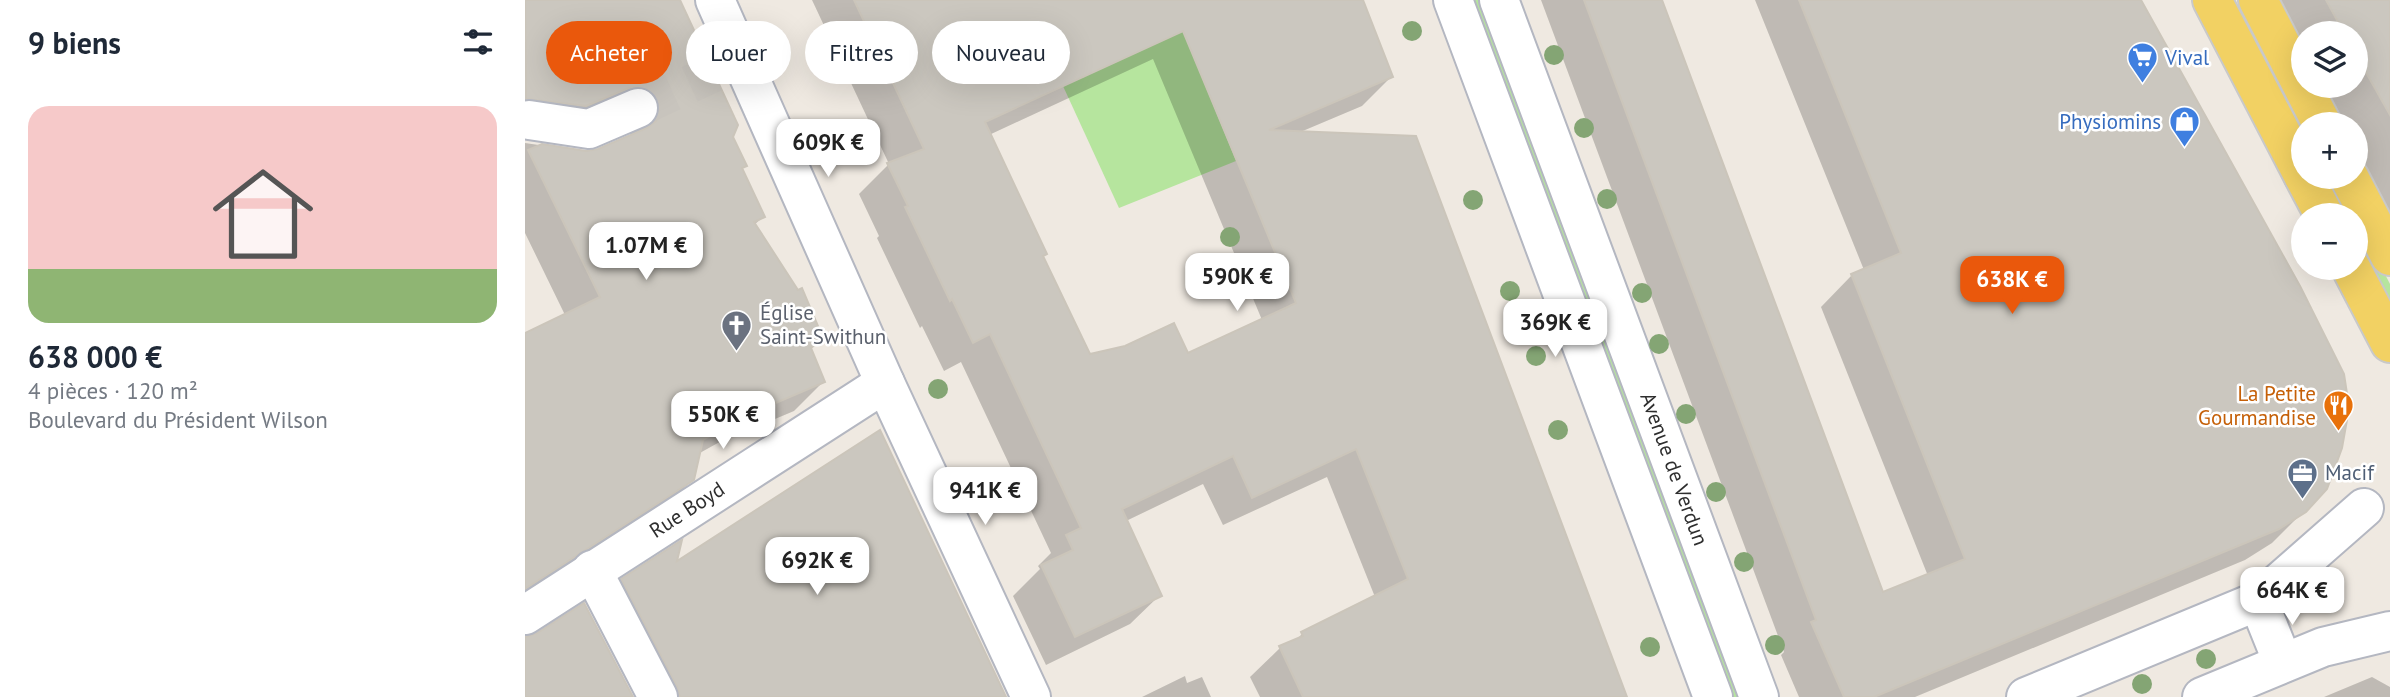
<!DOCTYPE html>
<html lang="fr">
<meta charset="utf-8">
<style>
:root{--surface:#fff;--page:#f2f2f3;--text:#1f2937;--muted:#747a83;--accent:#ea580c}
body{margin:0;font-family:"PT Sans",sans-serif;background:var(--page);color:var(--text);height:100vh;display:flex;flex-direction:column;font-size:26px;white-space:nowrap}
*{box-sizing:border-box;margin:0}
p{font-size:23px;color:var(--muted)}
.icon{flex:none;width:38px;height:38px;fill:none;stroke:currentColor;stroke-width:2;stroke-linecap:round;stroke-linejoin:round}
.map{position:relative;flex:1;overflow:hidden}
.drawer{display:flex;flex-direction:column;background:var(--surface);width:525px}
.drawer>*{flex:none}
.banner{position:absolute;left:21px;top:21px;width:665px;height:63px;display:flex;gap:14px}
.controls{position:absolute;left:1766px;top:21px;display:grid;gap:14px}
.controls a{display:grid;place-items:center;width:77px;height:77px;border-radius:50%;background:var(--surface);box-shadow:0 7px 28px #0002;font-size:35px}
.price{position:absolute;translate:-50% -60px;padding:0 16px;border-radius:14px;background:#fff;color:#222;font-size:23px;line-height:46px;filter:drop-shadow(0 2px 4px #0008)}
.price::after{content:'';position:absolute;left:50%;top:42px;width:21px;height:16px;margin-left:-10px;background:inherit;clip-path:polygon(0 0,100% 0,50% 100%)}
.price.selected{background:var(--accent);color:#fff}
ul{padding:0;list-style:none}
li{display:grid;align-content:center;gap:14px;height:371px;padding:0 28px}
li span{display:grid;place-items:center;height:217px;border-radius:21px;color:#555}
li>.icon{margin-inline-start:auto}
span .icon{width:126px;height:126px;fill:#fffc;stroke-width:1}
li b{font-size:30px}
h2{display:flex;justify-content:space-between;align-items:center;height:84px;padding:0 28px;font-size:30px}
.pill{padding:0 24px;border-radius:32px;background:var(--surface);box-shadow:0 7px 28px #0002;font-size:24px;line-height:63px}
.pill.selected{background:var(--accent);color:#fff}
main{display:flex;flex:1;min-height:0}
.map>svg:first-child{display:block}
</style>
<main>
<section class="drawer">
<h2>9 biens<svg class="icon" aria-label="filters" viewBox="0 0 24 24"><path d="M4 7h16M4 17h16"/><circle cx="9" cy="7" r="2"/><circle cx="15" cy="17" r="2"/></svg></h2>
<ul>
<li><span style="background:linear-gradient(#f6c9c9 75%,#8fb573 0)"><svg class="icon" aria-label="home" viewBox="0 0 24 24"><path d="M3 11l9-7 9 7M6 9v11h12V9"/></svg></span><div><b>638 000 €</b><p>4 pièces · 120 m²</p><p>Boulevard du Président Wilson</p></div></li>
</ul>
</section>
<div class="map">
<svg width="1865" height="697" viewBox="0 0 1865 697">
<rect width="100%" height="100%" fill="#efe9e1"/>
<g fill="#b6e59e">
<path d="M930,0H960L1220,697H1201Z"/>
<path d="M658,31L711,161L594,208L538,86Z"/>
<path d="M1830,216L1865,284V325L1831,258Z"/>
</g>
<g fill="#0003" fill-rule="evenodd">
<path d="M0,0H153L220,166L216,170L238,217L229,225L298,382L269,411L210,436L209,434L173,454L168,479L138,509L0,598V335L40,315L0,233V143L61,152L72,151L106,137L105,130H0Z"/>
<path d="M287,0H838L866,77L837,106L773,133L1098,697H735L725,677L755,648L769,642L777,634L850,597L802,477L698,525L678,484L601,521L635,595L605,624L521,665L488,596L515,569L513,566L526,553L436,362L419,371L397,326L395,328L352,238L354,236L334,194L364,164ZM628,59L737,320L662,355L564,356L517,257L464,135Z"/>
<path d="M1016,0H1135L1357,594L1403,576L1296,307L1327,275L1339,270L1230,0H1614L1779,511L1747,543L1720,560L1390,697H1274L1256,655L1259,652Z"/>
<path d="M1745,0H1865V215L1830,153V124H1815L1793,86H1830V33H1778V59Z"/>
<path d="M150,565L479,697H114L68,610L97,580Z"/>
<path d="M660,676L662,683L677,677L686,697H617Z"/>
<path d="M1847,677L1865,687V697H1799Z"/>
</g>
<g fill="#cbc7bf" stroke="#cbc5ba" stroke-width="2" fill-rule="evenodd">
<path d="M0,0H155L213,125L208,137L222,166L217,168L240,217L229,222L273,290L277,288L298,338L286,348L300,382L239,408V406L178,440L169,480L0,589V333L75,297L3,150L17,144L61,151L73,149L122,128L131,121L135,110L133,100L127,91L115,86L104,88L61,106L1,99Z"/>
<path d="M329,0H838L868,77L744,130L891,136L1102,697H778L754,646L778,636L776,632L883,579L831,449L727,498L708,456L597,509L637,596L550,637L516,565L548,550L541,535L556,528L465,334L448,343L427,299L425,301L380,207L383,206L362,163L399,149ZM658,31L771,303L663,353L649,323L600,346L565,354L518,256L522,254L460,122Z"/>
<path d="M1059,0H1137L1358,592L1440,559L1326,274L1376,253L1274,0H1616L1775,286L1819,374L1823,400L1822,420L1817,448L1802,489L1781,512L1754,529L1349,697H1319L1286,622L1291,620Z"/>
<path d="M1801,0H1865V115L1830,53V33H1819Z"/>
<path d="M355,430L481,697H155L152,687L96,579L157,540L152,561Z"/>
<path d="M59,603L108,697H0V637L12,633Z"/>
</g>
<g fill="none" stroke-linecap="round" stroke-linejoin="round">
<path stroke="#c8c4bd" stroke-width="38" stroke-dasharray="38 19" stroke-linecap="butt" d="M113,108L189,73"/>
<defs>
<g id="minor">
<path d="M190,0L360,383L506,697"/>
<path d="M928,0L1188,697"/>
<path d="M974,0L1234,697"/>
<path d="M4,120L64,129L113,108"/>
<path d="M67,570L133,697"/>
<path d="M1733,601L1758,663"/>
<path d="M0,615L360,383"/>
<path d="M1501,697L1733,601L1839,508"/>
<path d="M1677,697L1798,647L1865,631"/>
</g>
<g id="major">
<path d="M1687,0L1778,175"/>
<path d="M1733,0L1797,124"/>
<path d="M1779,177L1799,215"/>
<path d="M1824,177L1865,256"/>
<path d="M1826,268L1865,343"/>
</g>
</defs>
<use href="#minor" stroke="#b4b7c1" stroke-width="42"/>
<use href="#major" stroke="#c9c9c9" stroke-width="42"/>
<use href="#minor" stroke="#fff" stroke-width="38"/>
<use href="#major" stroke="#f2d163" stroke-width="38"/>
</g>
<g fill="#84a574">
<circle cx="887" cy="31" r="10"/>
<circle cx="1029" cy="55" r="10"/>
<circle cx="1059" cy="128" r="10"/>
<circle cx="1082" cy="199" r="10"/>
<circle cx="948" cy="200" r="10"/>
<circle cx="705" cy="237" r="10"/>
<circle cx="985" cy="291" r="10"/>
<circle cx="1117" cy="293" r="10"/>
<circle cx="1134" cy="344" r="10"/>
<circle cx="1011" cy="356" r="10"/>
<circle cx="413" cy="389" r="10"/>
<circle cx="1161" cy="414" r="10"/>
<circle cx="1033" cy="430" r="10"/>
<circle cx="1191" cy="492" r="10"/>
<circle cx="1219" cy="562" r="10"/>
<circle cx="1250" cy="645" r="10"/>
<circle cx="1125" cy="647" r="10"/>
<circle cx="1681" cy="659" r="10"/>
<circle cx="1617" cy="684" r="10"/>
</g>
<defs>
<symbol id="supermarket-pin" viewBox="-11 -11 22 30"><path d="M0 17L-7.5 6A9.5 9.5 0 1 1 7.5 6Z" fill="#3f7fe0" stroke="#fff"/><path d="M-6-5.5h2.5l.6 2H6L4.5 2H-2.5L-4.4-4H-6ZM-1.5 3.2a1.3 1.3 0 1 0 .1 0ZM3 3.2a1.3 1.3 0 1 0 .1 0Z" fill="#fff"/></symbol>
<symbol id="shop-pin" viewBox="-11 -11 22 30"><path d="M0 17L-7.5 6A9.5 9.5 0 1 1 7.5 6Z" fill="#3f7fe0" stroke="#fff"/><path d="M-5-2.5h2.3a2.7 3.5 0 0 1 5.4 0H5L5.5 6h-11ZM-1.5-2.5h3a1.5 2.3 0 0 0-3 0Z" fill="#fff"/></symbol>
<symbol id="church-pin" viewBox="-11 -11 22 30"><path d="M0 17L-7.5 6A9.5 9.5 0 1 1 7.5 6Z" fill="#6b7280" stroke="#fff"/><path d="M-1.2-6h2.4v3.5h3.3v2.4h-3.3V6h-2.4V-.1h-3.3v-2.4h3.3Z" fill="#fff"/></symbol>
<symbol id="restaurant-pin" viewBox="-11 -11 22 30"><path d="M0 17L-7.5 6A9.5 9.5 0 1 1 7.5 6Z" fill="#e8710a" stroke="#fff"/><path d="M-5-6h1v4h1v-4h1v4h1v-4h1v5L-1.5 .5V6h-2V.5L-5-1ZM5-6V6H3V1.5H1.5Q1.5-4 5-6Z" fill="#fff"/></symbol>
<symbol id="office-pin" viewBox="-11 -11 22 30"><path d="M0 17L-7.5 6A9.5 9.5 0 1 1 7.5 6Z" fill="#5c6f8a" stroke="#fff"/><path d="M-6-3h4V-5.5h4V-3h4V5H-6ZM-1-4.5V-3h2v-1.5ZM-6 0V1H6V0Z" fill="#fff"/></symbol>
</defs>
<g fill-rule="evenodd">
<use href="#supermarket-pin" x="1600" y="40" width="35" height="47"/>
<use href="#shop-pin" x="1642" y="104" width="35" height="47"/>
<use href="#church-pin" x="194" y="308" width="35" height="47"/>
<use href="#restaurant-pin" x="1796" y="388" width="35" height="47"/>
<use href="#office-pin" x="1760" y="456" width="35" height="47"/>
</g>
<g text-anchor="middle" stroke-width="5" stroke-linejoin="round" paint-order="stroke">
<g font-size="21" fill="#366cbe" stroke="#fff" text-anchor="start">
<text x="1640" y="65">Vival</text>
<text x="1636" y="129" text-anchor="end">Physiomins</text>
</g>
<g font-size="21" fill="#5b616d" stroke="#fff" text-anchor="start">
<text x="235" y="320">Église<tspan x="235" dy="24">Saint-Swithun</tspan></text>
</g>
<g font-size="21" fill="#c56008" stroke="#fff" text-anchor="end">
<text x="1791" y="401">La Petite<tspan x="1791" dy="24">Gourmandise</tspan></text>
</g>
<g font-size="21" fill="#2e2e2e" stroke="#fff">
<text transform="translate(1149 469) rotate(70)" y="7">Avenue de Verdun</text>
<text transform="translate(162 510) rotate(-33)" y="7">Rue Boyd</text>
</g>
<g font-size="21" fill="#4e5e75" stroke="#fff" text-anchor="start">
<text x="1800" y="480">Macif</text>
</g>
</g>
</svg>
<div class="controls">
<a><svg class="icon" aria-label="layers" viewBox="0 0 24 24"><path d="M12 4l9 5-9 5-9-5zM3 14l9 5 9-5"/></svg></a>
<a>+</a>
<a>−</a>
</div>
<b class="price" style="left:303px;top:179px">609K €</b>
<b class="price" style="left:121px;top:282px">1.07M €</b>
<b class="price" style="left:712px;top:313px">590K €</b>
<b class="price selected" style="left:1487px;top:316px">638K €</b>
<b class="price" style="left:1030px;top:359px">369K €</b>
<b class="price" style="left:198px;top:451px">550K €</b>
<b class="price" style="left:460px;top:527px">941K €</b>
<b class="price" style="left:292px;top:597px">692K €</b>
<b class="price" style="left:1767px;top:627px">664K €</b>
<div class="banner">
<a class="pill selected">Acheter</a>
<a class="pill">Louer</a>
<a class="pill">Filtres</a>
<a class="pill">Nouveau</a>
</div>
</div>
</main>
